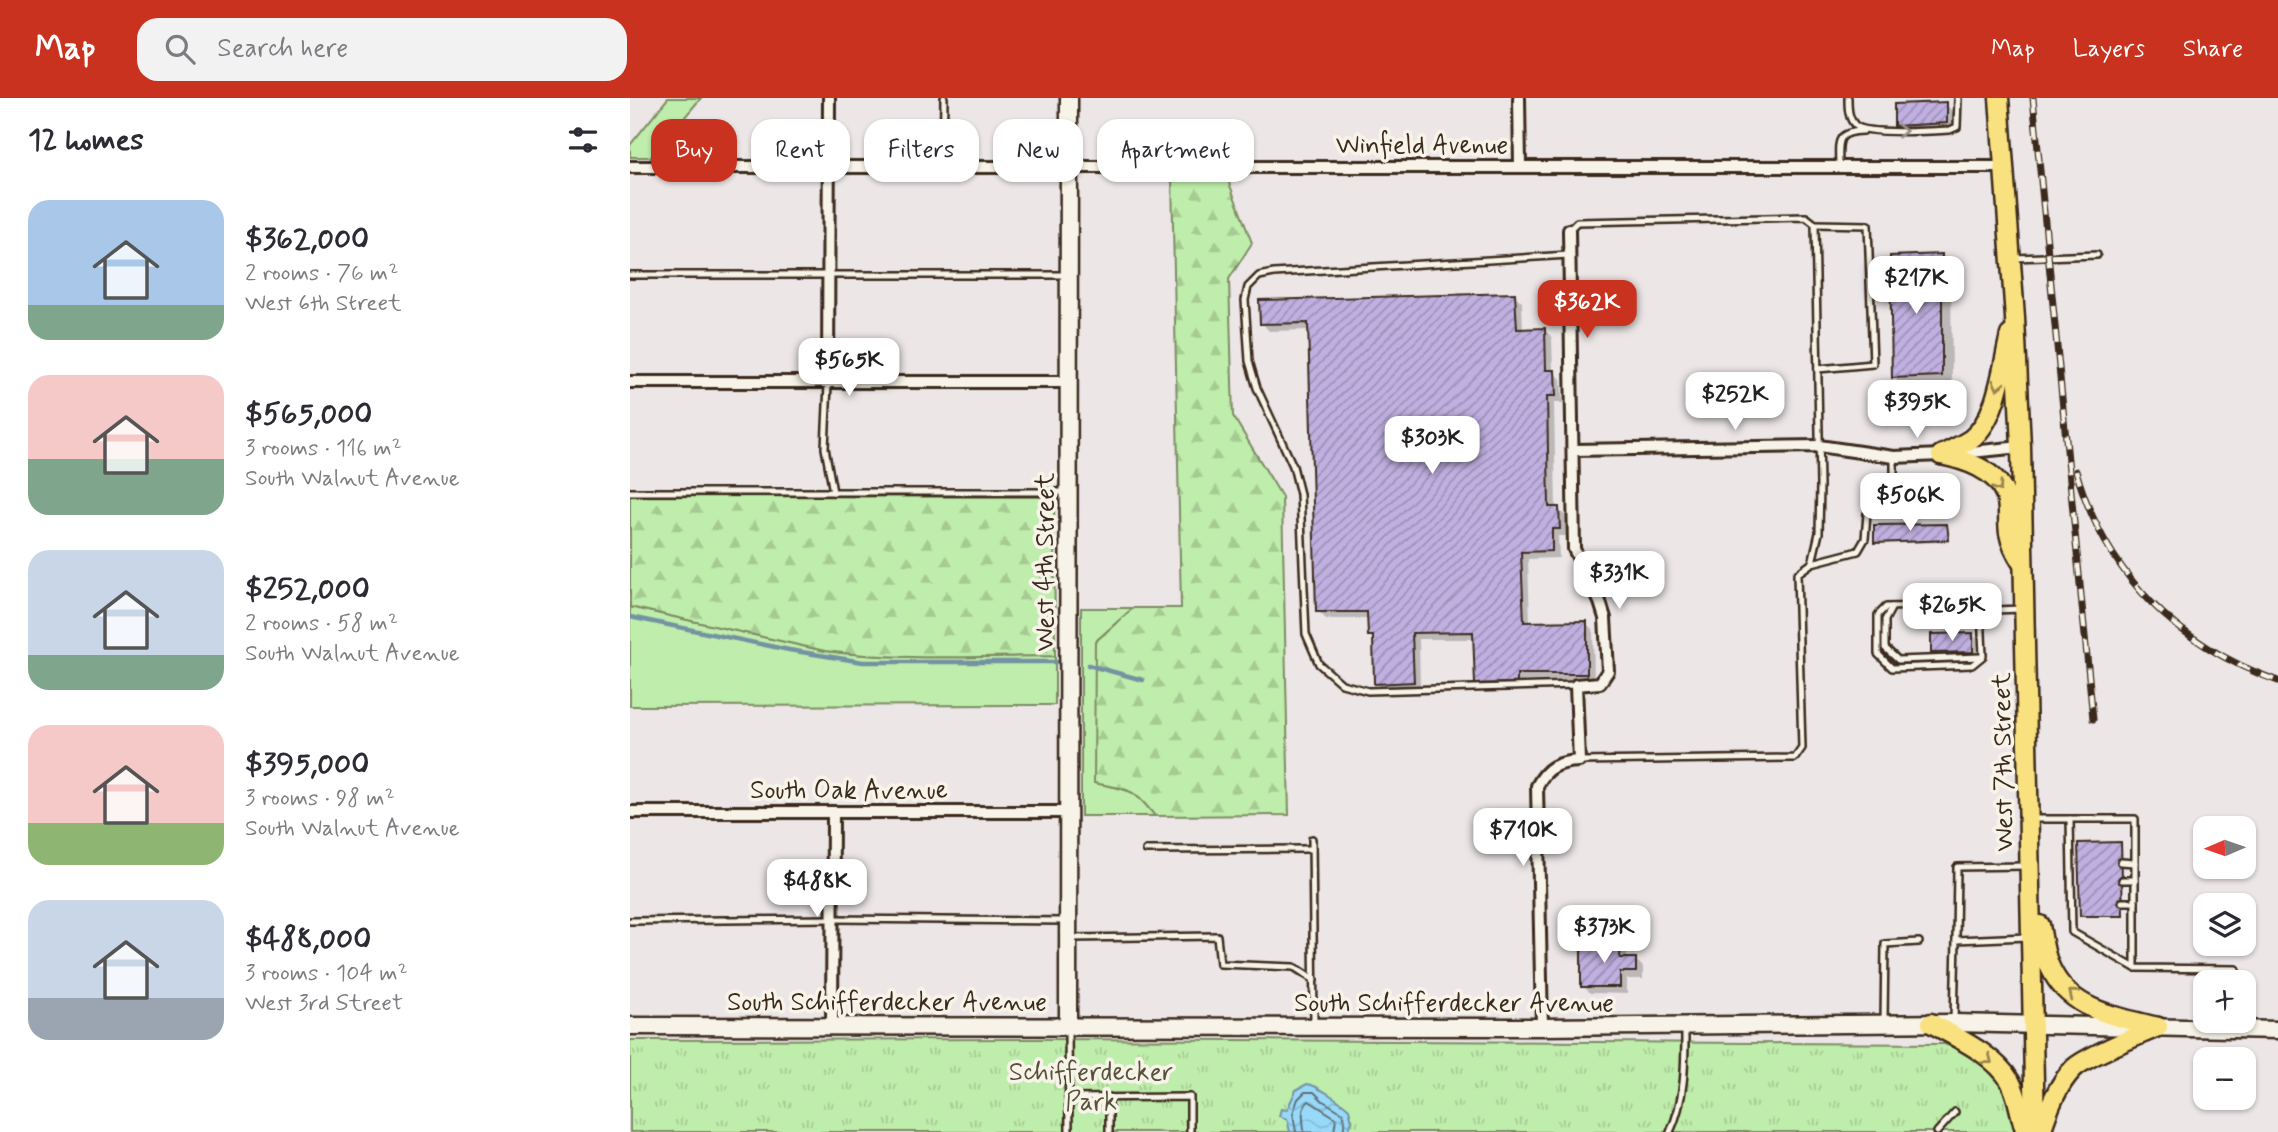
<!DOCTYPE html>
<meta charset="utf-8">
<style>
:root{--surface:#fff;--page:#f2f2f3;--text:#2b2b33;--muted:#7c7c81;--accent:#c8321e}
body{margin:0;font-family:Mynerve,sans-serif;background:var(--page);color:var(--text);height:100vh;display:flex;flex-direction:column;font-size:26px;white-space:nowrap}
*{box-sizing:border-box;margin:0}
p{font-size:23px;color:var(--muted)}
.icon{flex:none;width:38px;height:38px;fill:none;stroke:currentColor;stroke-width:2;stroke-linecap:round;stroke-linejoin:round}
.map{position:relative;flex:1;overflow:hidden}
.sheet{display:flex;flex-direction:column;background:var(--surface);width:630px}
.sheet>*{flex:none}
.top-card{position:absolute;left:21px;top:21px;width:665px;height:63px;display:flex;gap:14px}
.needle{width:46px;rotate:268deg}
.tools{position:absolute;left:1563px;top:718px;display:grid;gap:14px}
.tools a{display:grid;place-items:center;width:63px;height:63px;border-radius:14px;background:var(--surface);box-shadow:0 2px 5px #0004;font-size:35px}
.price{position:absolute;translate:-50% -60px;padding:0 16px;border-radius:14px;background:#fff;color:#222;font-size:23px;line-height:46px;filter:drop-shadow(0 2px 4px #0008)}
.price::after{content:'';position:absolute;left:50%;top:42px;width:21px;height:16px;margin-left:-10px;background:inherit;clip-path:polygon(0 0,100% 0,50% 100%)}
.price.active{background:var(--accent);color:#fff}
ul{padding:0;list-style:none}
li{display:flex;align-items:center;gap:21px;height:175px;padding:0 28px}
li span{display:grid;place-items:center;flex:none;width:196px;height:140px;border-radius:21px;color:#555}
li>.icon{margin-inline-start:auto}
span .icon{width:84px;height:84px;fill:#fffc;stroke-width:1}
li b{font-size:30px}
h2{display:flex;justify-content:space-between;align-items:center;height:84px;padding:0 28px;font-size:30px}
.tag{padding:0 24px;border-radius:21px;background:var(--surface);box-shadow:0 2px 5px #0004;font-size:24px;line-height:63px}
.tag.active{background:var(--accent);color:#fff}
header{display:flex;align-items:center;gap:42px;box-sizing:border-box;height:98px;padding:0 35px;background:var(--accent);color:#fff}
header strong{font-size:33px}
nav{display:flex;gap:38px;margin-inline-start:auto;font-size:24px}
.search{width:490px;height:63px;background:var(--page);display:flex;align-items:center;gap:18px;box-sizing:border-box;padding:0 24px;border-radius:21px;color:var(--muted);font-size:26px}
main{display:flex;flex:1;min-height:0}
.map>svg:first-child{display:block}
</style>
<header>
<strong>Map</strong>
<div class="search"><svg class="icon" aria-label="search" viewBox="0 0 24 24"><circle cx="10" cy="10" r="6"/><path d="M15 15l6 6"/></svg>Search here</div>
<nav><a>Map</a><a>Layers</a><a>Share</a></nav>
</header>
<main>
<section class="sheet">
<h2>12 homes<svg class="icon" aria-label="filters" viewBox="0 0 24 24"><path d="M4 7h16M4 17h16"/><circle cx="9" cy="7" r="2"/><circle cx="15" cy="17" r="2"/></svg></h2>
<ul>
<li><span style="background:linear-gradient(#a9c7e8 75%,#7fa58c 0)"><svg class="icon" aria-label="home" viewBox="0 0 24 24"><path d="M3 11l9-7 9 7M6 9v11h12V9"/></svg></span><div><b>$362,000</b><p>2 rooms · 76 m²</p><p>West 6th Street</p></div></li>
<li><span style="background:linear-gradient(#f6c9c9 60%,#7fa58c 0)"><svg class="icon" aria-label="home" viewBox="0 0 24 24"><path d="M3 11l9-7 9 7M6 9v11h12V9"/></svg></span><div><b>$565,000</b><p>3 rooms · 116 m²</p><p>South Walnut Avenue</p></div></li>
<li><span style="background:linear-gradient(#c9d6e8 75%,#7fa58c 0)"><svg class="icon" aria-label="home" viewBox="0 0 24 24"><path d="M3 11l9-7 9 7M6 9v11h12V9"/></svg></span><div><b>$252,000</b><p>2 rooms · 58 m²</p><p>South Walnut Avenue</p></div></li>
<li><span style="background:linear-gradient(#f6c9c9 70%,#8fb573 0)"><svg class="icon" aria-label="home" viewBox="0 0 24 24"><path d="M3 11l9-7 9 7M6 9v11h12V9"/></svg></span><div><b>$395,000</b><p>3 rooms · 98 m²</p><p>South Walnut Avenue</p></div></li>
<li><span style="background:linear-gradient(#c9d6e8 70%,#9aa5b1 0)"><svg class="icon" aria-label="home" viewBox="0 0 24 24"><path d="M3 11l9-7 9 7M6 9v11h12V9"/></svg></span><div><b>$488,000</b><p>3 rooms · 104 m²</p><p>West 3rd Street</p></div></li>
</ul>
</section>
<div class="map">
<svg width="1648" height="1034" viewBox="0 0 1648 1034">
<defs>
<pattern id="forest-firs" width="22" height="20" patternUnits="userSpaceOnUse" patternTransform="scale(1.75)"><rect width="22" height="20" fill="#bfedab"/><path d="M5 1l3.5 6h-7zM16 11l3.5 6h-7z" fill="#a5cb93"/></pattern>
<pattern id="park-tufts" width="24" height="20" patternUnits="userSpaceOnUse" patternTransform="scale(1.75)"><rect width="24" height="20" fill="#bfedab"/><path d="M3 7l-1-3M5 7V3M7 7l1-3M15 17l-1-3M17 17v-4M19 17l1-3" fill="none" stroke="#a5cb93"/></pattern>
<pattern id="water-waves" width="16" height="10" patternUnits="userSpaceOnUse" patternTransform="scale(1.75)"><rect width="16" height="10" fill="#98d9fa"/><path d="M0 5q4-4 8 0t8 0" fill="none" stroke="#84bad6"/></pattern>
<pattern id="building-hatch" width="6" height="6" patternUnits="userSpaceOnUse" patternTransform="scale(1.75)"><rect width="6" height="6" fill="#c0b0e1"/><path d="M-1 1l2-2M0 6l6-6M5 7l2-2" fill="none" stroke="#9d8fb6"/></pattern>
</defs>
<rect width="100%" height="100%" fill="#ece6e7"/>
<filter id="ink" filterUnits="userSpaceOnUse"><feTurbulence type="fractalNoise" baseFrequency=".0143" numOctaves="2"/><feDisplacementMap in="SourceGraphic" scale="14" xChannelSelector="R" yChannelSelector="G"/><feConvolveMatrix kernelMatrix="1 2 1 2 8 2 1 2 1" color-interpolation-filters="sRGB"/></filter>
<g filter="url(#ink)">
<g fill="#bfedab" stroke="#7d8c64" stroke-width="2">
<path d="M38,0H71L21,59H0V47Z"/>
<path d="M0,509L195,553C271,563 348,558 425,558V607L0,608Z"/>
<path d="M451,510H503L465,544V685C500,692 502,689 525,718H451Z"/>
</g>
<g fill="url(#forest-firs)" stroke="#7d8c64" stroke-width="2">
<path d="M596,77L622,145L599,181L603,318L652,399L659,717L525,718C502,689 500,692 464,685L465,544L503,510H551L542,78Z"/>
<path d="M0,398L424,399L425,558C348,558 271,563 195,553L0,509Z"/>
</g>
<path fill="url(#park-tufts)" stroke="#7d8c64" stroke-width="2" d="M414,941L1314,946C1333,952 1369,972 1376,991C1381,1004 1384,1020 1387,1034H0V942Z"/>
<path fill="url(#water-waves)" stroke="#7393a2" stroke-width="2" d="M677,986C685,986 713,1005 719,1011L722,1023L718,1034H660L657,1021L649,1018L651,1011L657,1012L666,992Z"/>
<g fill="#0003">
<path d="M1316,6L1323,14L1324,32L1273,35L1266,27Z"/>
<path d="M1311,157L1321,168L1322,288L1274,289L1263,279Z"/>
<path d="M884,197L892,204L893,233L914,232L922,239L923,274L931,281L933,305H924L926,410L936,418L937,438H928L929,460L898,461L900,526L956,525L963,532L964,582L894,583V592L854,593L847,585L845,541H789L790,591L754,592L746,585L745,543L739,537V521H696L688,513L680,232L639,233L632,225Z"/>
<path d="M1317,428L1320,444L1247,446L1246,444Z"/>
<path d="M1342,536L1347,541V558L1308,559L1303,555Z"/>
<path d="M1490,746L1492,747L1494,819H1454L1452,817Z"/>
<path d="M990,847L997,854V862H1006L1013,869V881H997V896L960,895L953,888Z"/>
</g>
<g fill="none" stroke-linecap="round" stroke-linejoin="round">
<g stroke="#607076" stroke-width="2">
<path d="M666,1034L663,1015L668,1001L675,994H684L693,1003L713,1015L715,1023L713,1034"/>
<path d="M674,1034C674,1023 669,1011 679,1003L706,1020L704,1034"/>
</g>
<g stroke="#7393a2" stroke-width="4.5">
<path d="M0,519L159,552L233,564H434"/>
<path d="M458,567L513,582"/>
</g>
</g>
<g fill="url(#building-hatch)" stroke="#3b2a1e" stroke-width="2">
<path d="M1317,4V25L1264,28V6Z"/>
<path d="M1312,156V278L1262,280L1260,158Z"/>
<path d="M885,195L887,231L915,230L916,272H925L926,298H917L919,409H929L930,431H922V453L891,454L894,524L957,523V576H887V585L845,586L843,534L782,535L784,584L744,586L743,538H738L737,514H686L678,225L630,226L629,202Z"/>
<path d="M1317,426L1319,442L1244,445V427Z"/>
<path d="M1343,535V554L1301,555V536Z"/>
<path d="M1491,744L1493,818H1450L1448,745Z"/>
<path d="M951,845H991L990,860H1006V874H990V889H951Z"/>
</g>
<g fill="none" stroke-linecap="round" stroke-linejoin="round">
<defs>
<g id="lane">
<path d="M1218,0C1218,9 1218,20 1225,27C1234,37 1303,33 1320,32L1327,29L1328,0"/>
<path d="M313,69L314,0"/>
<path d="M1209,69C1209,45 1204,34 1233,33"/>
<path d="M1185,126L1238,127L1243,266L1188,271"/>
<path d="M939,132L947,124L1176,119L1185,126L1190,387L1189,435L1182,465L1167,476L1172,650L1165,660L949,663"/>
<path d="M939,157L644,175L629,178L618,189L615,202L619,263L627,290L663,368L670,396L676,536L689,566L712,586L738,593L946,587"/>
<path d="M1384,160L1467,157"/>
<path d="M0,177H438"/>
<path d="M198,286L195,350L203,394"/>
<path d="M0,394H438"/>
<path d="M1182,465L1228,453L1235,441L1237,416C1246,408 1255,409 1264,400V359"/>
<path d="M1262,509L1255,522V550L1268,562L1351,559"/>
<path d="M1351,512L1353,558L1342,567L1262,570L1248,556V517L1256,509L1297,508L1307,514L1392,511"/>
<path d="M1403,721H1505V870L1606,871V884"/>
<path d="M1440,721L1442,834L1505,870"/>
<path d="M682,741L684,925"/>
<path d="M516,752L682,751"/>
<path d="M1491,764L1505,765"/>
<path d="M1492,782H1505"/>
<path d="M1492,804H1505"/>
<path d="M0,823L203,821L435,823"/>
<path d="M441,840L587,838L590,866L664,869L684,882"/>
<path d="M1326,842L1327,769L1397,768"/>
<path d="M1324,922L1326,842L1397,839"/>
<path d="M1254,923L1255,846L1289,844"/>
<path d="M438,932L439,1034"/>
<path d="M438,1000L560,999V1034"/>
<path d="M479,1034V999"/>
<path d="M1040,1034C1055,1002 1055,967 1055,932"/>
<path d="M1307,1034L1325,1014"/>
</g>
<g id="street">
<path d="M889,0L890,69"/>
<path d="M0,69H1374"/>
<path d="M0,284H438"/>
<path d="M198,285L199,0"/>
<path d="M943,352L1189,348L1264,359L1311,357L1391,349"/>
<path d="M0,714H438"/>
<path d="M202,928L203,714"/>
<path d="M912,929L907,688C917,669 928,664 949,663L946,587L970,585L978,573L975,520L970,504L944,451L939,132"/>
</g>
<g id="secondary">
<path d="M438,927L439,0"/>
<path d="M0,928L912,929L1324,925L1648,932"/>
</g>
<g id="primary">
<path d="M1369,0L1385,220L1391,349L1405,1034"/>
<path d="M1311,357C1321,352 1332,347 1341,341C1368,320 1372,269 1380,237"/>
<path d="M1311,357C1335,362 1365,371 1375,396C1380,408 1377,422 1379,435C1381,446 1386,456 1392,465"/>
<path d="M1410,827C1413,844 1415,861 1423,875C1443,913 1491,920 1528,929"/>
<path d="M1301,925C1327,940 1364,956 1380,983C1389,999 1389,1017 1396,1034"/>
<path d="M1411,1034C1418,1012 1427,987 1444,970C1457,958 1509,937 1528,929"/>
</g>
</defs>
<use href="#lane" stroke="#3b2a1e" stroke-width="10"/>
<use href="#street" stroke="#3b2a1e" stroke-width="16"/>
<use href="#secondary" stroke="#3b2a1e" stroke-width="21"/>
<use href="#primary" stroke="#3b2a1e" stroke-width="23"/>
<use href="#lane" stroke="#f7f3e8" stroke-width="5"/>
<use href="#street" stroke="#f7f3e8" stroke-width="10"/>
<use href="#secondary" stroke="#f7f3e8" stroke-width="16"/>
<use href="#primary" stroke="#fae180" stroke-width="18"/>
<defs>
<g id="rail">
<path d="M1403,0L1463,621"/>
<path d="M1446,373C1476,477 1547,547 1648,583"/>
</g>
</defs>
<use href="#rail" stroke="#3b2a1e" stroke-width="7"/>
<use href="#rail" stroke="#f7f3e8" stroke-width="4.5" stroke-dasharray="13" stroke-linecap="butt"/>
</g>
<defs><path id="oneway-chevron" d="M-2-3.5L2.5 0L-2 3.5" fill="none" stroke-width="1.6" stroke-linecap="round" stroke-linejoin="round" transform="scale(1.75)"/></defs>
<use stroke="#998e83" href="#oneway-chevron" transform="translate(1272 33)"/>
<g stroke="#9a864f">
<use href="#oneway-chevron" transform="translate(1368 287) rotate(103)"/>
<use href="#oneway-chevron" transform="translate(1368 389) rotate(55)"/>
<use href="#oneway-chevron" transform="translate(1443 896) rotate(-141)"/>
<use href="#oneway-chevron" transform="translate(1358 962) rotate(38)"/>
</g>
</g>
<g text-anchor="middle" stroke-width="7" stroke-linejoin="round" paint-order="stroke">
<g font-size="26" fill="#3b2a1e" stroke="#f7f3e8">
<text x="792" y="55">Winfield Avenue</text>
<text transform="translate(414 464) rotate(-90)" y="9">West 4th Street</text>
<text transform="translate(1372 664) rotate(-91)" y="9">West 7th Street</text>
<text x="219" y="700">South Oak Avenue</text>
<text x="257" y="912">South Schifferdecker Avenue</text>
<text x="824" y="913">South Schifferdecker Avenue</text>
</g>
<g font-size="26" fill="#55513a" stroke="#f7f3e8">
<text x="461" y="982">Schifferdecker<tspan x="461" dy="30">Park</tspan></text>
</g>
</g>
</svg>
<div class="tools">
<a><svg class="needle" viewBox="-14 -14 28 28"><path d="M0-13l5 13h-10z" fill="#e53935"/><path d="M0 13l5-13h-10z" fill="#7c7c81"/></svg></a>
<a><svg class="icon" aria-label="layers" viewBox="0 0 24 24"><path d="M12 4l9 5-9 5-9-5zM3 14l9 5 9-5"/></svg></a>
<a>+</a>
<a>−</a>
</div>
<b class="price" style="left:1286px;top:218px">$217K</b>
<b class="price active" style="left:957px;top:242px">$362K</b>
<b class="price" style="left:219px;top:300px">$565K</b>
<b class="price" style="left:1105px;top:334px">$252K</b>
<b class="price" style="left:1287px;top:342px">$395K</b>
<b class="price" style="left:802px;top:378px">$303K</b>
<b class="price" style="left:1280px;top:435px">$506K</b>
<b class="price" style="left:989px;top:513px">$331K</b>
<b class="price" style="left:1322px;top:545px">$265K</b>
<b class="price" style="left:893px;top:770px">$710K</b>
<b class="price" style="left:187px;top:821px">$488K</b>
<b class="price" style="left:974px;top:867px">$373K</b>
<div class="top-card">
<a class="tag active">Buy</a>
<a class="tag">Rent</a>
<a class="tag">Filters</a>
<a class="tag">New</a>
<a class="tag">Apartment</a>
</div>
</div>
</main>
